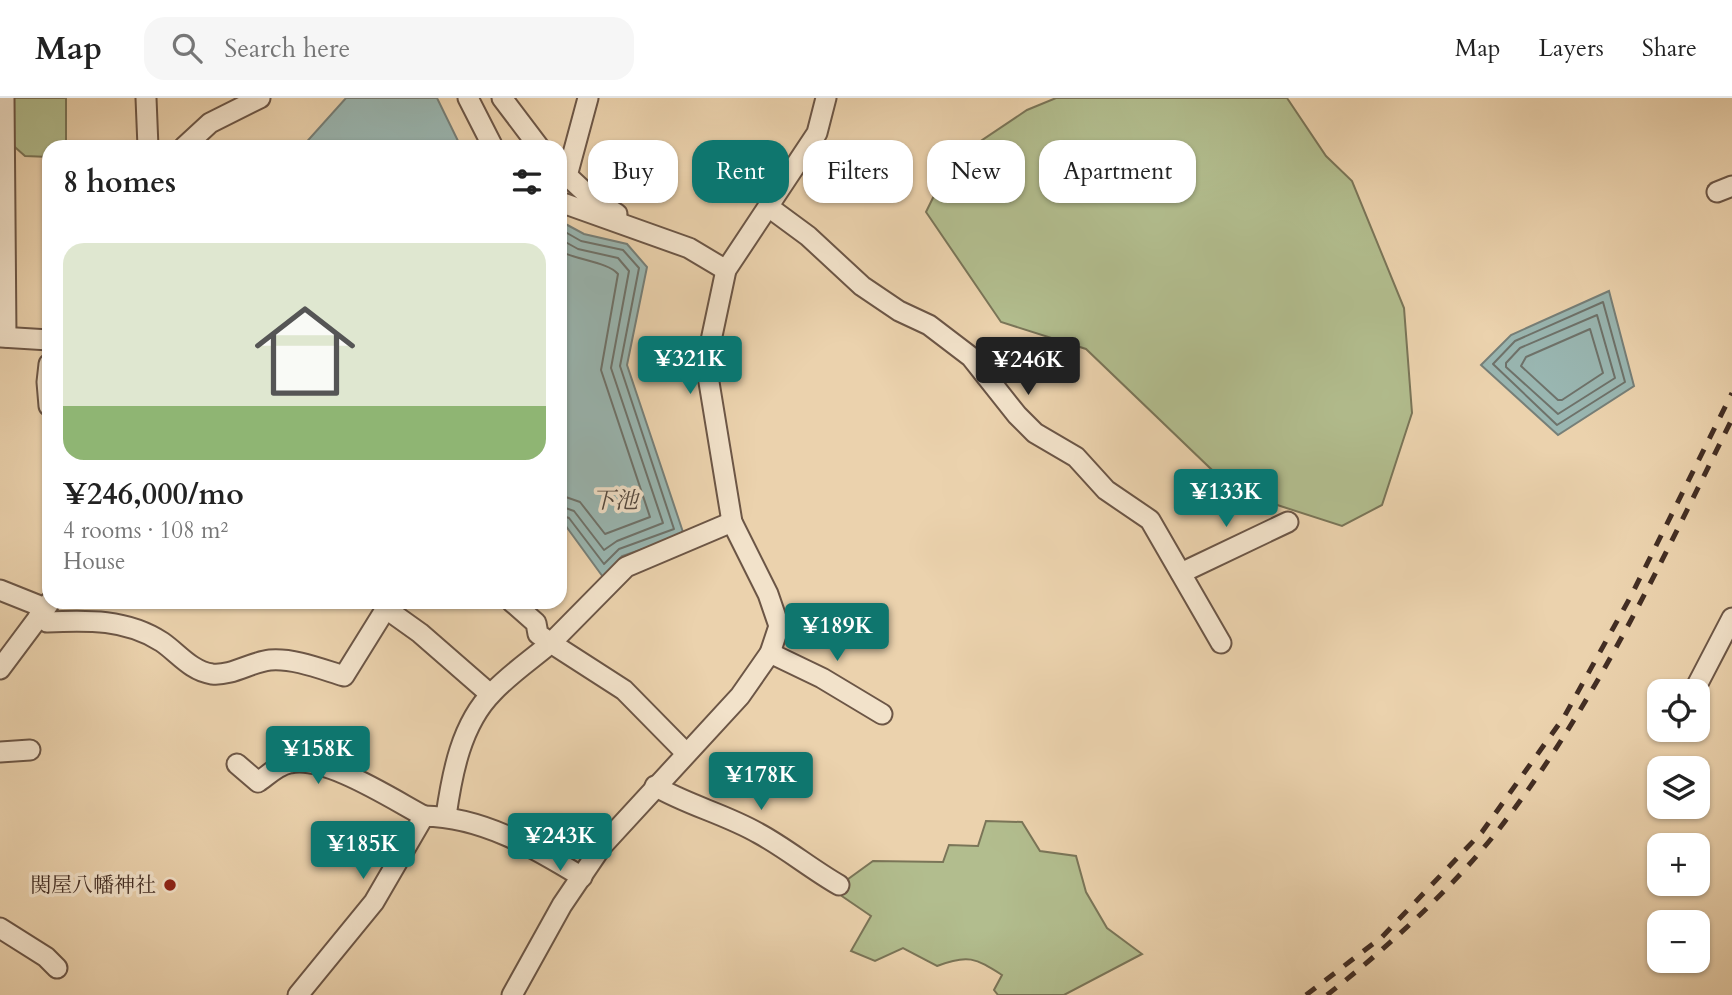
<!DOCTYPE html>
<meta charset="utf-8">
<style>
:root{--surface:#fff;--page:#f6f6f6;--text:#222;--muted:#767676;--line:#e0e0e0;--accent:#0f766e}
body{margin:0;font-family:Cardo,"Noto Serif JP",serif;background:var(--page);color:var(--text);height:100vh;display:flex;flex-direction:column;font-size:26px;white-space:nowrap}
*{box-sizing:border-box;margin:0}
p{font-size:23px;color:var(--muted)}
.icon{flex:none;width:38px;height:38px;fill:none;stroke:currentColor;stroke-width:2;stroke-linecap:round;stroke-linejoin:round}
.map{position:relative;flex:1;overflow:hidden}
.panel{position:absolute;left:42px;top:42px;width:525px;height:469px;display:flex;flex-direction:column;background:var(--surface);border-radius:21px;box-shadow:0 2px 5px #0004}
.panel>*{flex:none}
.banner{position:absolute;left:588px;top:42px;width:665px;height:63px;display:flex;gap:14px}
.buttons{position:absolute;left:1647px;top:581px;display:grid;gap:14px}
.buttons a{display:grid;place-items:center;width:63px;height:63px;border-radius:14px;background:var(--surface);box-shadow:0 2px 5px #0004;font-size:35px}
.price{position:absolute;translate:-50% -60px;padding:0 16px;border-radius:7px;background:var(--accent);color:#fff;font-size:23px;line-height:46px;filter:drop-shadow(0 2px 4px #0008)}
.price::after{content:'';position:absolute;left:50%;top:42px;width:21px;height:16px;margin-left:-10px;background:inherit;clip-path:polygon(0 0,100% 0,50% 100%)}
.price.current{background:#222;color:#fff}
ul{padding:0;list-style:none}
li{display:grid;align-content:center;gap:14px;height:371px;padding:0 21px}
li+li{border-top:2px solid var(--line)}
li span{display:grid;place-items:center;height:217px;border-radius:21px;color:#555}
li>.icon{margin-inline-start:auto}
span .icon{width:126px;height:126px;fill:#fffc;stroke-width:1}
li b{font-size:30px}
h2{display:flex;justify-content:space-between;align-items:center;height:84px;padding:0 21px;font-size:30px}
.pill{padding:0 24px;border-radius:21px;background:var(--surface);box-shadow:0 2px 5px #0004;font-size:24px;line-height:63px}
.pill.current{background:var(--accent);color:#fff}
header{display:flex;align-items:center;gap:42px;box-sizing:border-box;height:98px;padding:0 35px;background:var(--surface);border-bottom:2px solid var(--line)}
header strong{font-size:33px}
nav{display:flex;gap:38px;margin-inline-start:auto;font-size:24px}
.search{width:490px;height:63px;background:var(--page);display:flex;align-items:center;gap:18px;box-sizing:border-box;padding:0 24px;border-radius:21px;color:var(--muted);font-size:26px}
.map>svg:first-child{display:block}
</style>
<header>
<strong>Map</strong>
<div class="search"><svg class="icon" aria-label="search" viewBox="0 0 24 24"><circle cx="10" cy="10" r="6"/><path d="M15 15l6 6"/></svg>Search here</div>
<nav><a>Map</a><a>Layers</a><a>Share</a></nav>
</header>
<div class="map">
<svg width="1732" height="897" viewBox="0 0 1732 897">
<rect width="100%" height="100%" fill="#ebd2ad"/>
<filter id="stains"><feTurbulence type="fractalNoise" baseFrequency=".00286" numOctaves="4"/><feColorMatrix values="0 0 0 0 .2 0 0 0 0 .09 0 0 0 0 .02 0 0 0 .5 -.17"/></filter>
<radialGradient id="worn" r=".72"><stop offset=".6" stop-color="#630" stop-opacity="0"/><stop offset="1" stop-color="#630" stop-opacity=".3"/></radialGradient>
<g fill="#b2bd8e" stroke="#7a7558" stroke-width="2">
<path d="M8,0H66V49H49V59L25,58L8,43Z"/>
<path d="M1056,0H1287L1326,58L1352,83L1404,210L1412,315L1382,407L1342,428L1234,393L1086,251L1001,224L926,114L951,63L1027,12Z"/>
<path d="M986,723L1022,724L1040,753L1076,758L1086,794L1107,830L1142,856L1064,897H998L994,892L1002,877C975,860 968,856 937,868L903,850L875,863L851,853L871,818L833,792L873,763L943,764L949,747L978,748Z"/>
</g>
<g fill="#99b6b1" stroke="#767f78" stroke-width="2">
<path d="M346,0H437L461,49H302Z"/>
<path d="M560,123L584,136L627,146L647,169L627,267L684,437L622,458L603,479L560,420Z"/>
<path d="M1609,193L1634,288L1558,337L1481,267L1511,237Z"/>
</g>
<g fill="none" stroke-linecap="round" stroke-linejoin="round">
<g stroke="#6e726a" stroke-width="2">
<path d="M560,131L581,143L623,152L639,170L620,268L674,431L619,451L604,466L569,420L560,417"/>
<path d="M560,141L578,151L618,160L629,173L611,270L663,425L617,443L604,452L574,413L560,408"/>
<path d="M560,153C576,162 608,164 618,176L601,272L650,419L605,436L580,404L560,397"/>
<path d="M1603,204L1625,284L1557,327L1493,266L1515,243Z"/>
<path d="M1597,217L1615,280L1558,316L1506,269V265L1520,250Z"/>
<path d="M1590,231L1603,275L1562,302H1558L1521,268L1526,259Z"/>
</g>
<defs>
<g id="street">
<path d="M4,0L6,239"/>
<path d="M146,0L148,49"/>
<path d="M468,0L493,49"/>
<path d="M502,0L539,49"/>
<path d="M184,49L210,25L260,0"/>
<path d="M560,71L589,98L617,116"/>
<path d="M567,78L588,0"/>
<path d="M1717,94L1732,88"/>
<path d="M560,104L689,150L726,172"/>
<path d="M770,110L808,138L862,188L899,213L929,227L971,259L1017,317L1035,335L1076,359L1106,392L1150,422L1221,545"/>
<path d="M0,239L49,242"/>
<path d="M49,266L47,284L49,308"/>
<path d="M1181,475L1288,424"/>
<path d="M0,492L45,510"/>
<path d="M512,504L536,525L538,536L551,545L626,469L732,424"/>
<path d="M385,510L420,535L490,596"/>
<path d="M39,516L47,524C87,522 127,521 162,544C178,555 191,573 212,576C232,578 251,564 270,562C294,560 321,571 344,578L390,504"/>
<path d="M770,555L822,580L882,616"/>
<path d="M0,571L50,504"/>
<path d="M1694,593L1732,520"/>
<path d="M0,654L30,652"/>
<path d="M237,666L258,684C267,678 278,667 290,665C325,657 392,701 424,718"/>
<path d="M655,688C687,707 725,716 758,735C786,750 811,771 839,787"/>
<path d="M446,718C452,676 461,626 493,594C510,576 532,561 551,545L624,592L686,655"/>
<path d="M0,830L46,859L57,870"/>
<path d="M298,897L374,804L424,718C482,719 533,749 582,779"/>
<path d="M512,897L562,807L602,748L740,598L770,555L779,528L768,496L732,424L706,266L726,172L817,35L826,0"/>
</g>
</defs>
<use href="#street" stroke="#6c5646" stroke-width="23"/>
<use href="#street" stroke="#f2e2ca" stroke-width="19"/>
<g stroke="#422d23" stroke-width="5" stroke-dasharray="12 12" stroke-linecap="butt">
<path d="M1306,897L1382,839L1482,734L1564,619L1631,498L1732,295"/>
<path d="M1327,897C1387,850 1452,791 1499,731C1596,606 1662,462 1732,321"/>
</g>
</g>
<circle fill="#8f2418" stroke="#f2e2ca" stroke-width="2.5" cx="170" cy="787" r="7"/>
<g text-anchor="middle" stroke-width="7" stroke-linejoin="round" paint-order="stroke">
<g font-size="21" fill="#422d23" stroke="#f2e2ca" text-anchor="end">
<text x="156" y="794">関屋八幡神社</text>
</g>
<g font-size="23" font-style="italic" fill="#53483f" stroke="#f2e2ca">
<text x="615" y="410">下池</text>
</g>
</g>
<rect width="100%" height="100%" filter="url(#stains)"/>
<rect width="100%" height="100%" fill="url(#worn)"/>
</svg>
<div class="buttons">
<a><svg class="icon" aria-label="locate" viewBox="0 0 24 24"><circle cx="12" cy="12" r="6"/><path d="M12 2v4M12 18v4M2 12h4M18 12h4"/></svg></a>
<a><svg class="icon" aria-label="layers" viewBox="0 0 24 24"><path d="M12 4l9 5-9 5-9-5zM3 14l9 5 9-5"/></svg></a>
<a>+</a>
<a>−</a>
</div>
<b class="price" style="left:690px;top:298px">¥321K</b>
<b class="price current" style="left:1028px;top:299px">¥246K</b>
<b class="price" style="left:1226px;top:431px">¥133K</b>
<b class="price" style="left:837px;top:565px">¥189K</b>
<b class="price" style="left:318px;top:688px">¥158K</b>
<b class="price" style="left:761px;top:714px">¥178K</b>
<b class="price" style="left:560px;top:775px">¥243K</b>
<b class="price" style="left:363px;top:783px">¥185K</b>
<div class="banner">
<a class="pill">Buy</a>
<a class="pill current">Rent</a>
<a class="pill">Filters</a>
<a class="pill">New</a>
<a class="pill">Apartment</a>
</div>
<section class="panel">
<h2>8 homes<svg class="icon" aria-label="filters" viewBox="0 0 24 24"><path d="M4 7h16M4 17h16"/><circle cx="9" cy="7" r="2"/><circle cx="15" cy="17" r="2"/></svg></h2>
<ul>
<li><span style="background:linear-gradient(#dfe7d0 75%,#8fb573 0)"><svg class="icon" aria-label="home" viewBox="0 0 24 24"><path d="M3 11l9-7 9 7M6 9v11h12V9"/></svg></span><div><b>¥246,000/mo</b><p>4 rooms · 108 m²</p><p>House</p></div></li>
</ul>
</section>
</div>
